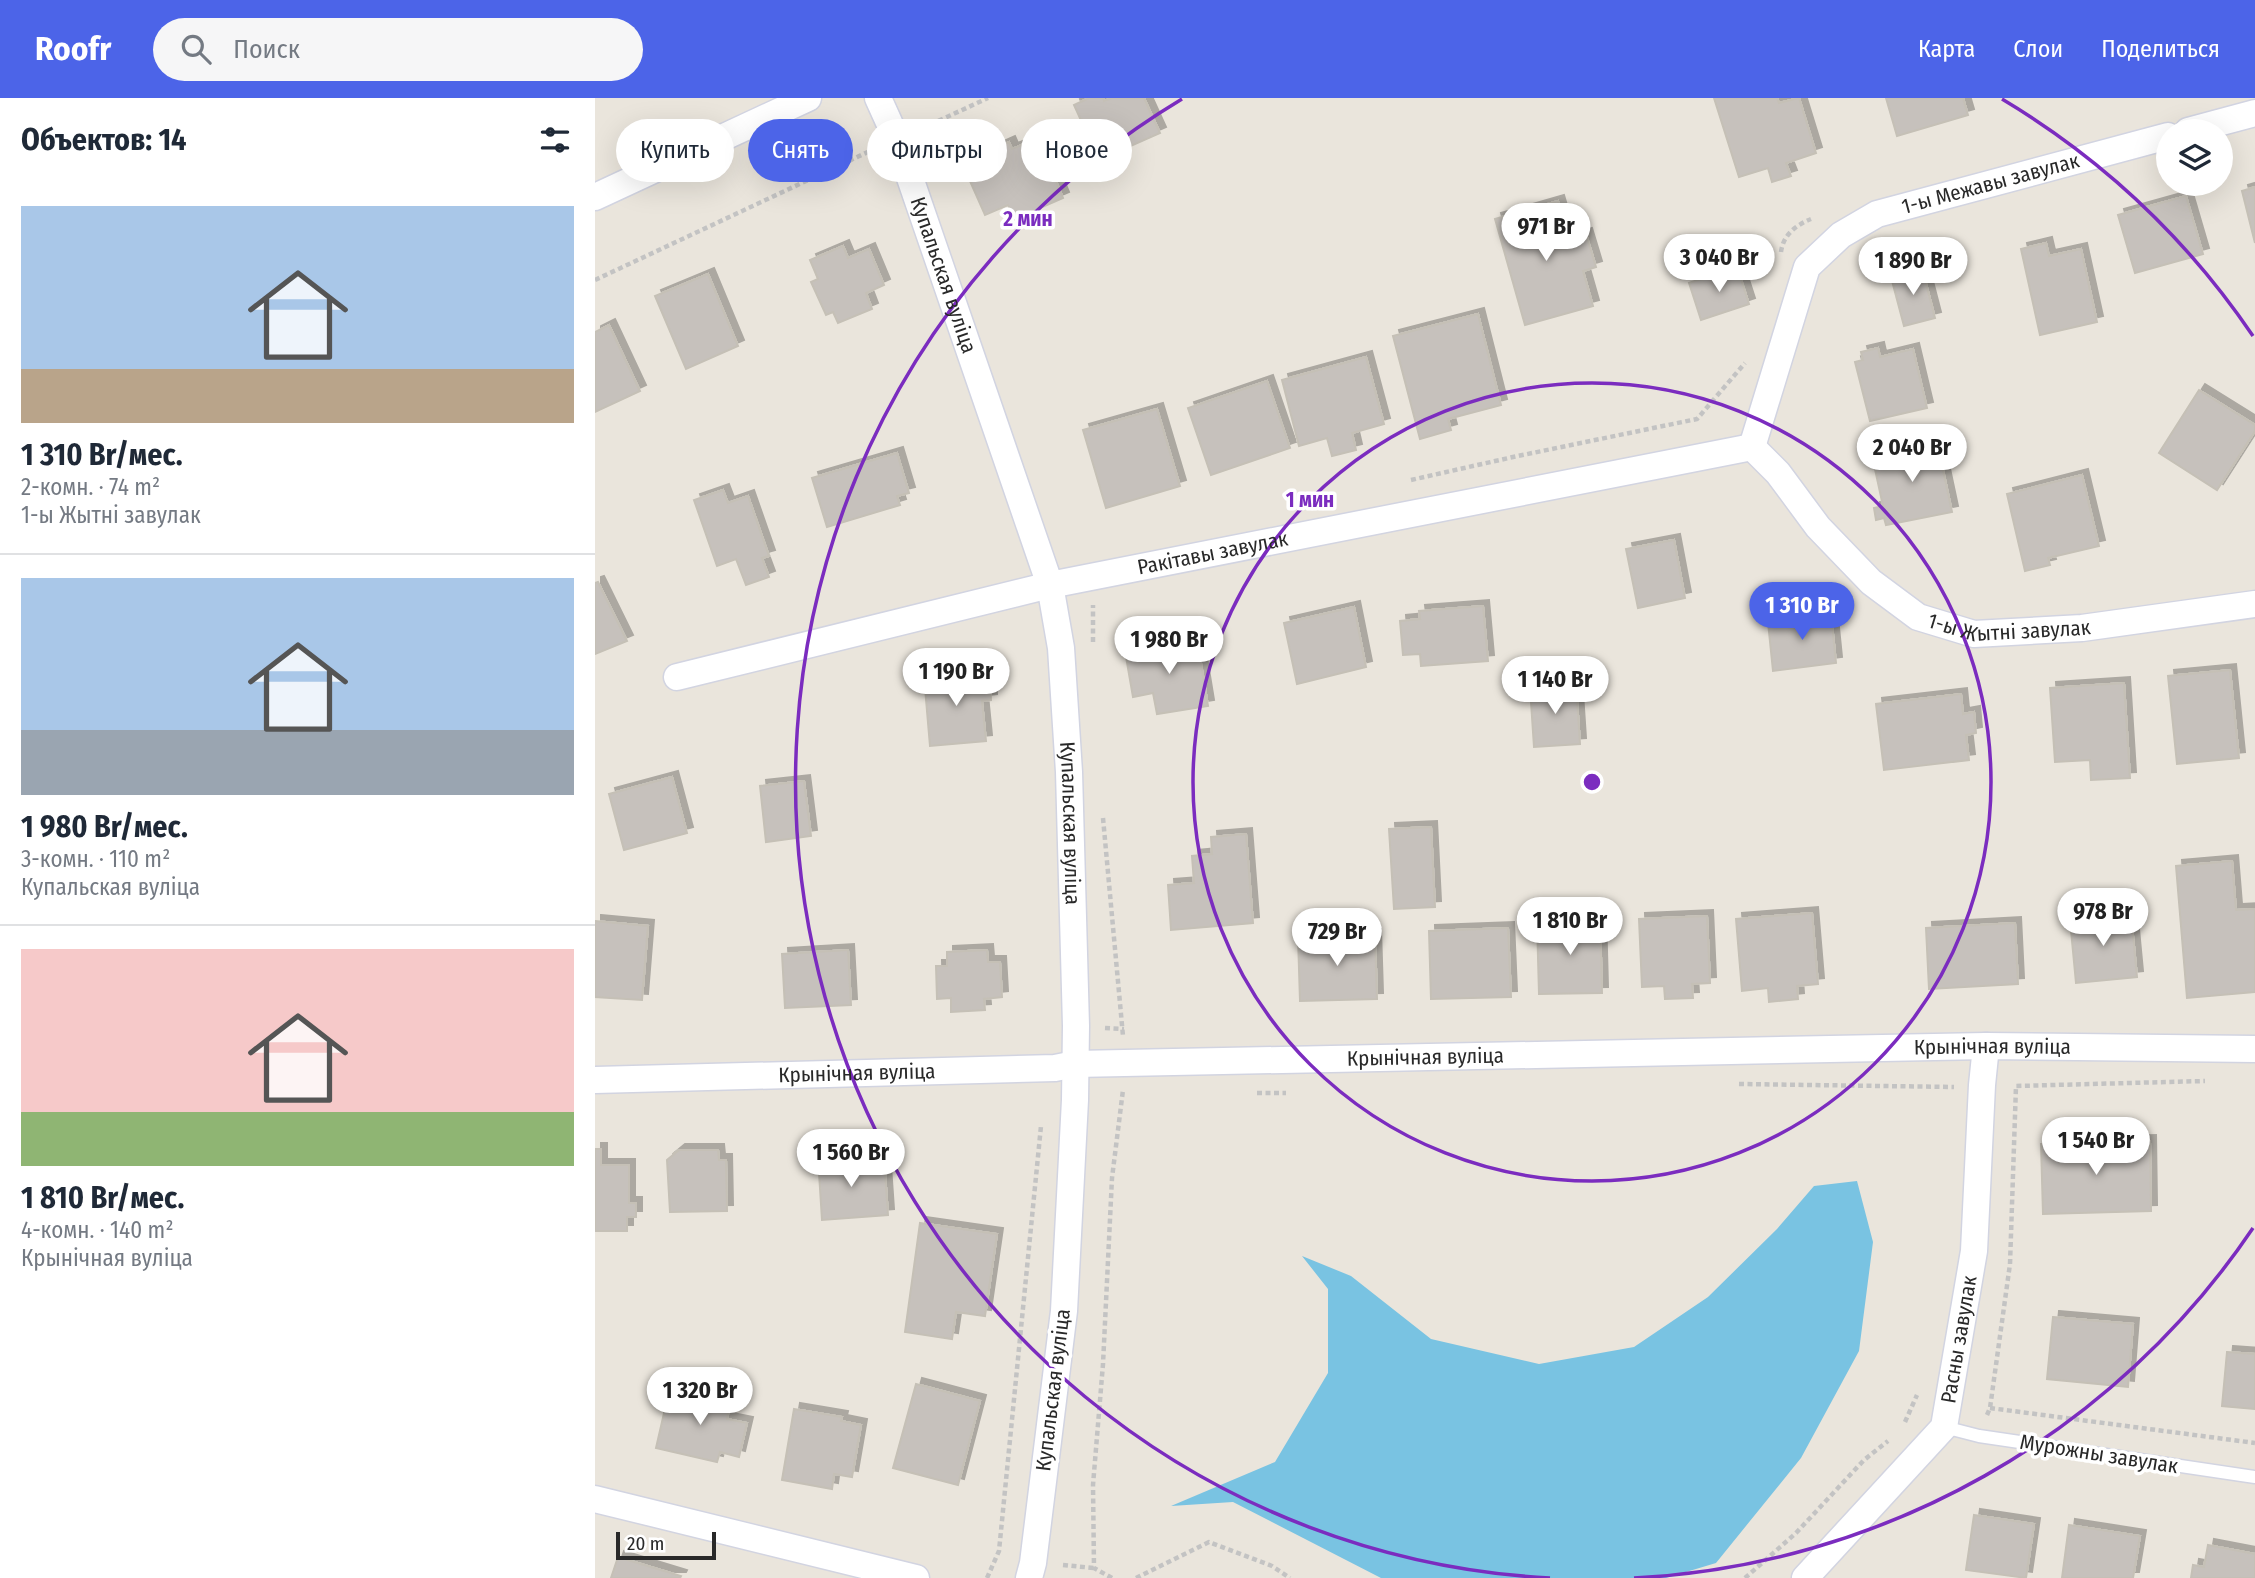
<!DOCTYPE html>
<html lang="ru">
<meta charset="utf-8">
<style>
:root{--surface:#fff;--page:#f6f6f7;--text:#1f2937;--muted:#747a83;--line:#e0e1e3;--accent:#4c64e8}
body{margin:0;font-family:"Fira Sans Condensed",sans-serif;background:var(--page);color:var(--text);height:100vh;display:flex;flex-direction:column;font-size:26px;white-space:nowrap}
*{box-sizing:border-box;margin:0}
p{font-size:23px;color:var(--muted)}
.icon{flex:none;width:38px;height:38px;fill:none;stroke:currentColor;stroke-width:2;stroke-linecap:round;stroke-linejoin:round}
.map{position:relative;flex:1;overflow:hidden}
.details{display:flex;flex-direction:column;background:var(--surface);width:595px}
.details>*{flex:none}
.top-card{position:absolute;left:21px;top:21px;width:665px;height:63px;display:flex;gap:14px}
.tools{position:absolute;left:1561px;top:21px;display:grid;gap:14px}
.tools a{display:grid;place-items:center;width:77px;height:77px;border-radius:50%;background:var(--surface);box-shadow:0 7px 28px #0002;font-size:35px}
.scale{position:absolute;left:21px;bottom:18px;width:100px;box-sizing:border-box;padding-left:7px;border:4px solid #292929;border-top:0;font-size:19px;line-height:24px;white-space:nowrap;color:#292929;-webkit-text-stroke:5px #fff;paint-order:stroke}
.price{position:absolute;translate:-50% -60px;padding:0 16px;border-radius:24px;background:#fff;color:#222;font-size:23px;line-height:46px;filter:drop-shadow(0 2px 4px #0008)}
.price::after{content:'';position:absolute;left:50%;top:42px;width:21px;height:16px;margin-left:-10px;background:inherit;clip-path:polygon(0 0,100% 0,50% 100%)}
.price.selected{background:var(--accent);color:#fff}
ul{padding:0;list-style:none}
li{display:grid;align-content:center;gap:14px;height:371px;padding:0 21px}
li+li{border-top:2px solid var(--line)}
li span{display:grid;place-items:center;height:217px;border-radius:0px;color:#555}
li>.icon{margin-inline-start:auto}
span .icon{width:126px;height:126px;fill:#fffc;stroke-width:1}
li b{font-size:30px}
h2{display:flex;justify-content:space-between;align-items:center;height:84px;padding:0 21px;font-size:30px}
.tag{padding:0 24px;border-radius:32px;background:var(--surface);box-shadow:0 7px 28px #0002;font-size:24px;line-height:63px}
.tag.selected{background:var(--accent);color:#fff}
header{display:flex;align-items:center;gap:42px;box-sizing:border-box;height:98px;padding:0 35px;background:var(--accent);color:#fff}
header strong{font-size:33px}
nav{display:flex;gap:38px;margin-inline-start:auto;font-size:24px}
.search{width:490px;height:63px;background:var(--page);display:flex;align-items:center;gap:18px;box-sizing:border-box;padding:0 24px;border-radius:38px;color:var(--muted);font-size:26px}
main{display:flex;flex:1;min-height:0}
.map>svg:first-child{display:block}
</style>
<header>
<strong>Roofr</strong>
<div class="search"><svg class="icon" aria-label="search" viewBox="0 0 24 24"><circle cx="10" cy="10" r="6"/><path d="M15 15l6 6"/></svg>Поиск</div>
<nav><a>Карта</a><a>Слои</a><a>Поделиться</a></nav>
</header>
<main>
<section class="details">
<h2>Объектов: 14<svg class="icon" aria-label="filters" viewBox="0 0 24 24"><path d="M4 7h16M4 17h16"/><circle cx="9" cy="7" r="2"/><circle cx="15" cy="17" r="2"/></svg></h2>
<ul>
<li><span style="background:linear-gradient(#a9c7e8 75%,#b9a48a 0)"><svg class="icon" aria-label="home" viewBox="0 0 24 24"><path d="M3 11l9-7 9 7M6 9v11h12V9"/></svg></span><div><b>1 310 Br/мес.</b><p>2-комн. · 74 m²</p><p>1-ы Жытні завулак</p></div></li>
<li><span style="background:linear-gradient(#a9c7e8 70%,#9aa5b1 0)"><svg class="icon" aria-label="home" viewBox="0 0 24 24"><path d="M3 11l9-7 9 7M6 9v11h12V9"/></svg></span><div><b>1 980 Br/мес.</b><p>3-комн. · 110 m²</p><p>Купальская вуліца</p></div></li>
<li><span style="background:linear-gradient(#f6c9c9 75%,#8fb573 0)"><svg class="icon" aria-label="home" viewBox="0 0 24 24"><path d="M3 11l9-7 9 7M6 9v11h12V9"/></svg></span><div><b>1 810 Br/мес.</b><p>4-комн. · 140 m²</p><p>Крынічная вуліца</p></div></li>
</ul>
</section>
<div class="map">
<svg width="1660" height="1480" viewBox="0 0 1660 1480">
<defs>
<filter id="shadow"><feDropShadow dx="6" dy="-6" stdDeviation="0" flood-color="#0004"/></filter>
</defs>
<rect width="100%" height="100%" fill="#eae5dc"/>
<path fill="#79c3e2" d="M1262,1083L1278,1144L1264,1253L1206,1360L1121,1465L1071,1480H786L638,1404L576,1408L680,1364L733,1275V1191L707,1158L756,1178L836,1241L944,1266L1039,1249L1113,1199L1182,1131L1219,1088Z"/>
<g fill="#c6c1bc" stroke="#c5c0b6" stroke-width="2" filter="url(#shadow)">
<path d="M494,0H508L509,3L517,0H549L565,35L504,62L479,7Z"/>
<path d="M1119,0H1182L1184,5L1204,0L1221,55L1191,65L1196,78L1177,84L1173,70L1144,79Z"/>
<path d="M1291,0H1368L1373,17L1302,38Z"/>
<path d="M443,40L468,100L420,121L413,107L390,117L367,65L414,44L417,51Z"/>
<path d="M1660,89V145L1647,93Z"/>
<path d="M1591,98L1608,156L1540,175L1523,117Z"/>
<path d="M963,103L974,141L991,136L1001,169L988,173L998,208L930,227L900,121Z"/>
<path d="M1451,145L1454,158L1486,151L1502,224L1445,237L1426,151Z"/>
<path d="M248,148L253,160L274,151L289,187L271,195L277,211L243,225L238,214L231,217L216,184L223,181L215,162Z"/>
<path d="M1142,169L1154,206L1106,222L1094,185Z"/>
<path d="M1327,170L1340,220L1309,228L1296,179Z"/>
<path d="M113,176L143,248L91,271L60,198Z"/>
<path d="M883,216L906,307L853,321L856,332L825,341L798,238Z"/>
<path d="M14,227L45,293L0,314V234Z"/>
<path d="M1283,250L1285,259L1318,251L1332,310L1275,323L1260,264L1268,262L1266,254Z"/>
<path d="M771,259L789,326L757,335L761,352L737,358L732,340L704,348L687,282Z"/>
<path d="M672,283L695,350L616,377L593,310Z"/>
<path d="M1604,292L1660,327V333L1622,392L1564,355Z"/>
<path d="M562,311L585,388L511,410L488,332Z"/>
<path d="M1341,339L1357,414L1291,427L1289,420L1281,422L1279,410L1288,408L1278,362L1310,356L1307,346Z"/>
<path d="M302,355L314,395L302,398L305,407L232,429L217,380Z"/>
<path d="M1487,377L1504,448L1453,460L1455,467L1430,473L1412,396Z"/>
<path d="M128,392L133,405L153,398L174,458L167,460L174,479L151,487L141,461L122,468L99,402Z"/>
<path d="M1079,442L1090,500L1043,510L1031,451Z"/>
<path d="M3,484L32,543L0,556V485Z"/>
<path d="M888,508L893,563L826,568L825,556L808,557L805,523L825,521L824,513Z"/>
<path d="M759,509L771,569L702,586L689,525Z"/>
<path d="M1236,516L1241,565L1178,573L1173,524Z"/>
<path d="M602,541L613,608L562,616L558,595L538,599L530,553Z"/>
<path d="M1635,572L1644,660L1582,666L1573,578Z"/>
<path d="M385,573L386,584L395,583L396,602L387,603L391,643L335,648L329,578Z"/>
<path d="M1529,585L1535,680L1496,682L1495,662L1460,664L1455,590Z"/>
<path d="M981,586L985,646L939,649L935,589Z"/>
<path d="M1366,596L1368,616L1379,614L1381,635L1371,637L1374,662L1289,672L1281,606Z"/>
<path d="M77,679L92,735L29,752L14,696Z"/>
<path d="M209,683L216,738L171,744L165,688Z"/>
<path d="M836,729L840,809L799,811L794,731Z"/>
<path d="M651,736L658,825L576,832L573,787L599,785L597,758L617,756L616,739Z"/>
<path d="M1637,763L1641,812L1660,811V894L1592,900L1581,768Z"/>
<path d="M1217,815L1223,886L1202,888L1203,901L1174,904L1173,890L1147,893L1141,821Z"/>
<path d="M1536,816L1542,879L1481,885L1475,822Z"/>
<path d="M1112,818L1115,885L1097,886L1098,900L1070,901L1069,888L1047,889L1044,821Z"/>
<path d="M1005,821L1007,895L944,896L942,823Z"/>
<path d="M0,823L53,828L47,902L0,899Z"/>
<path d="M1420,825L1423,886L1334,891L1331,830Z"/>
<path d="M913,830L916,899L836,901L834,833Z"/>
<path d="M780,837L782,901L705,903L703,839Z"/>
<path d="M253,852L256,907L190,910L187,856Z"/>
<path d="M392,852L393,864H405L407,899L389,901L390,912L356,914V900L342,901L341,868H352V854Z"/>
<path d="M1555,1043L1556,1113L1448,1116L1446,1046Z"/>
<path d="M0,1051H6V1067H34V1105H41V1119H32V1133H0Z"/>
<path d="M84,1052H123L124,1062H131L132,1113L75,1114L72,1062Z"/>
<path d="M255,1057V1067L280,1066V1074H290L293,1117L227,1122L223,1059Z"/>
<path d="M325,1125L402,1136L390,1218L361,1214L357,1241L310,1234Z"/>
<path d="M1458,1219L1538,1226L1533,1289L1452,1281Z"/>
<path d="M1632,1254L1660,1256V1311L1627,1308Z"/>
<path d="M321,1286L385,1303L363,1387L298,1370Z"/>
<path d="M75,1289L136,1303L132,1321L152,1325L144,1359L125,1354L122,1364L61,1350Z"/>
<path d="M199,1311L247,1319L246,1323L266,1327L257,1379L239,1376L237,1391L187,1382Z"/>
<path d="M1379,1417L1439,1426L1431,1480L1371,1472Z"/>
<path d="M1474,1427L1545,1438L1538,1480H1467Z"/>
<path d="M1613,1447L1660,1456V1480H1596L1598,1467L1609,1469Z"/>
<path d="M23,1459L86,1478L85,1480H16Z"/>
</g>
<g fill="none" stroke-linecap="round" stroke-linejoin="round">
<defs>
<path id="lane" d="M1349,1329L1384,1338L1660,1379"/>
<g id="street">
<path id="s1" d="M283,0L302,42L455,487L466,550L474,674L481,928L480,1002L469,1213L438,1465L434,1480"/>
<path d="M1593,33L1660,15"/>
<path d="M0,99L213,0"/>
<path id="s2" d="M1157,349L1183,375L1223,429L1276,484L1323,519L1379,536L1487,530L1660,506"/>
<path id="s3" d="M1157,349L1212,169L1246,137L1282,116L1573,38"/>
<path id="s4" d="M82,579L455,487L1157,349"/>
<path id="s5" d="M0,982L460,970L480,966L1391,948L1660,951"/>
<path d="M0,1401L321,1480"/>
<path id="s6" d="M1210,1480L1349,1329L1379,1153L1387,987L1391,948"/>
</g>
</defs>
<use href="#lane" stroke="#d2d4e1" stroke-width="15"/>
<use href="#street" stroke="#d2d4e1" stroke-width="29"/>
<g stroke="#c3c3c3" stroke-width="4.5" stroke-dasharray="5 3.5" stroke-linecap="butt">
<path d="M328,30L393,0"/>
<path d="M1186,154C1188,137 1201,127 1216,121"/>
<path d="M0,182L275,53"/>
<path d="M816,382L918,359L1102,321L1150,265"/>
<path d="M498,544V507"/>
<path d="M508,720L528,938"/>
<path d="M510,930L529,931"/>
<path d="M1144,986L1359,989"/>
<path d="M662,995H691"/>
<path d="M1395,1310L1660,1345"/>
<path d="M1392,1317L1395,1310L1415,1166L1421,988L1610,983"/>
<path d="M1310,1324L1322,1297"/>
<path d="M468,1467L499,1470"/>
<path d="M392,1480L404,1453L446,1028"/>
<path d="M517,1480L499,1470L498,1387L508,1266L517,1080L528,992"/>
<path d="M541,1480L614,1444L677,1468L695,1480"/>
<path d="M1150,1480L1201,1435L1269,1362L1293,1343"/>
</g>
<use href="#lane" stroke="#fff" stroke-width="12"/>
<use href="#street" stroke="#fff" stroke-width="26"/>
</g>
<g fill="none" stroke="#7b2cbf" stroke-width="3.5">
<circle cx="997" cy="684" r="399"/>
<path d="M1658 1130A797 797 0 0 1 1039 1480M955 1480A797 797 0 0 1 587 1M1407 1A797 797 0 0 1 1658 238"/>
</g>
<g text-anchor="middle" stroke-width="7" stroke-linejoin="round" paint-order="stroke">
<g font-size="21" fill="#292929" stroke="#fff">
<text dy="7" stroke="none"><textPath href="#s3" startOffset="394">1-ы Межавы завулак</textPath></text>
<text dy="7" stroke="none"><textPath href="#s1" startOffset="189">Купальская вуліца</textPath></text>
<text dy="7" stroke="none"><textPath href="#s4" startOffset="550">Ракітавы завулак</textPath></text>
<text dy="7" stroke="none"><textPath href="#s2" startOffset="332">1-ы Жытні завулак</textPath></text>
<text dy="7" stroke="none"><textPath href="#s1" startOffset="756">Купальская вуліца</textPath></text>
<text dy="7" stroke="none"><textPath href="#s5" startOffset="1398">Крынічная вуліца</textPath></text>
<text dy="7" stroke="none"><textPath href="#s5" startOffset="831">Крынічная вуліца</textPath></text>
<text dy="7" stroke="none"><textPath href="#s5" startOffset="262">Крынічная вуліца</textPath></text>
<text dy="7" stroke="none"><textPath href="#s6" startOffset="294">Расны завулак</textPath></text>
<text transform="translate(458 1292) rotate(-83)" y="7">Купальская вуліца</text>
<text transform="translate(1504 1356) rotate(9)" y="7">Мурожны завулак</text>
</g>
</g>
<circle cx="997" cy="684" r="10" fill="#7b2cbf" stroke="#fff" stroke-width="3.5"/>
<g font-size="21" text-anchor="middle" font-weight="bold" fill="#7b2cbf" stroke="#fff" stroke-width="7" stroke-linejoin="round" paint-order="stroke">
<text x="433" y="128">2 мин</text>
<text x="715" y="409">1 мин</text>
</g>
</svg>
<div class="tools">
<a><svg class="icon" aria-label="layers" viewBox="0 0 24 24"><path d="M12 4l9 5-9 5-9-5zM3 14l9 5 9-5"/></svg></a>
</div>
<div class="scale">20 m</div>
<b class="price" style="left:951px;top:165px">971 Br</b>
<b class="price" style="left:1124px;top:196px">3 040 Br</b>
<b class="price" style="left:1318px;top:199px">1 890 Br</b>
<b class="price" style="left:1317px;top:386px">2 040 Br</b>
<b class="price selected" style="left:1207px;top:544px">1 310 Br</b>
<b class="price" style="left:574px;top:578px">1 980 Br</b>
<b class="price" style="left:361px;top:610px">1 190 Br</b>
<b class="price" style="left:960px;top:618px">1 140 Br</b>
<b class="price" style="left:1508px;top:850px">978 Br</b>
<b class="price" style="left:975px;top:859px">1 810 Br</b>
<b class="price" style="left:742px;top:870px">729 Br</b>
<b class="price" style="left:1501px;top:1079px">1 540 Br</b>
<b class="price" style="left:256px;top:1091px">1 560 Br</b>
<b class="price" style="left:105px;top:1329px">1 320 Br</b>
<div class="top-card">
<a class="tag">Купить</a>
<a class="tag selected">Снять</a>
<a class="tag">Фильтры</a>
<a class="tag">Новое</a>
</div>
</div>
</main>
